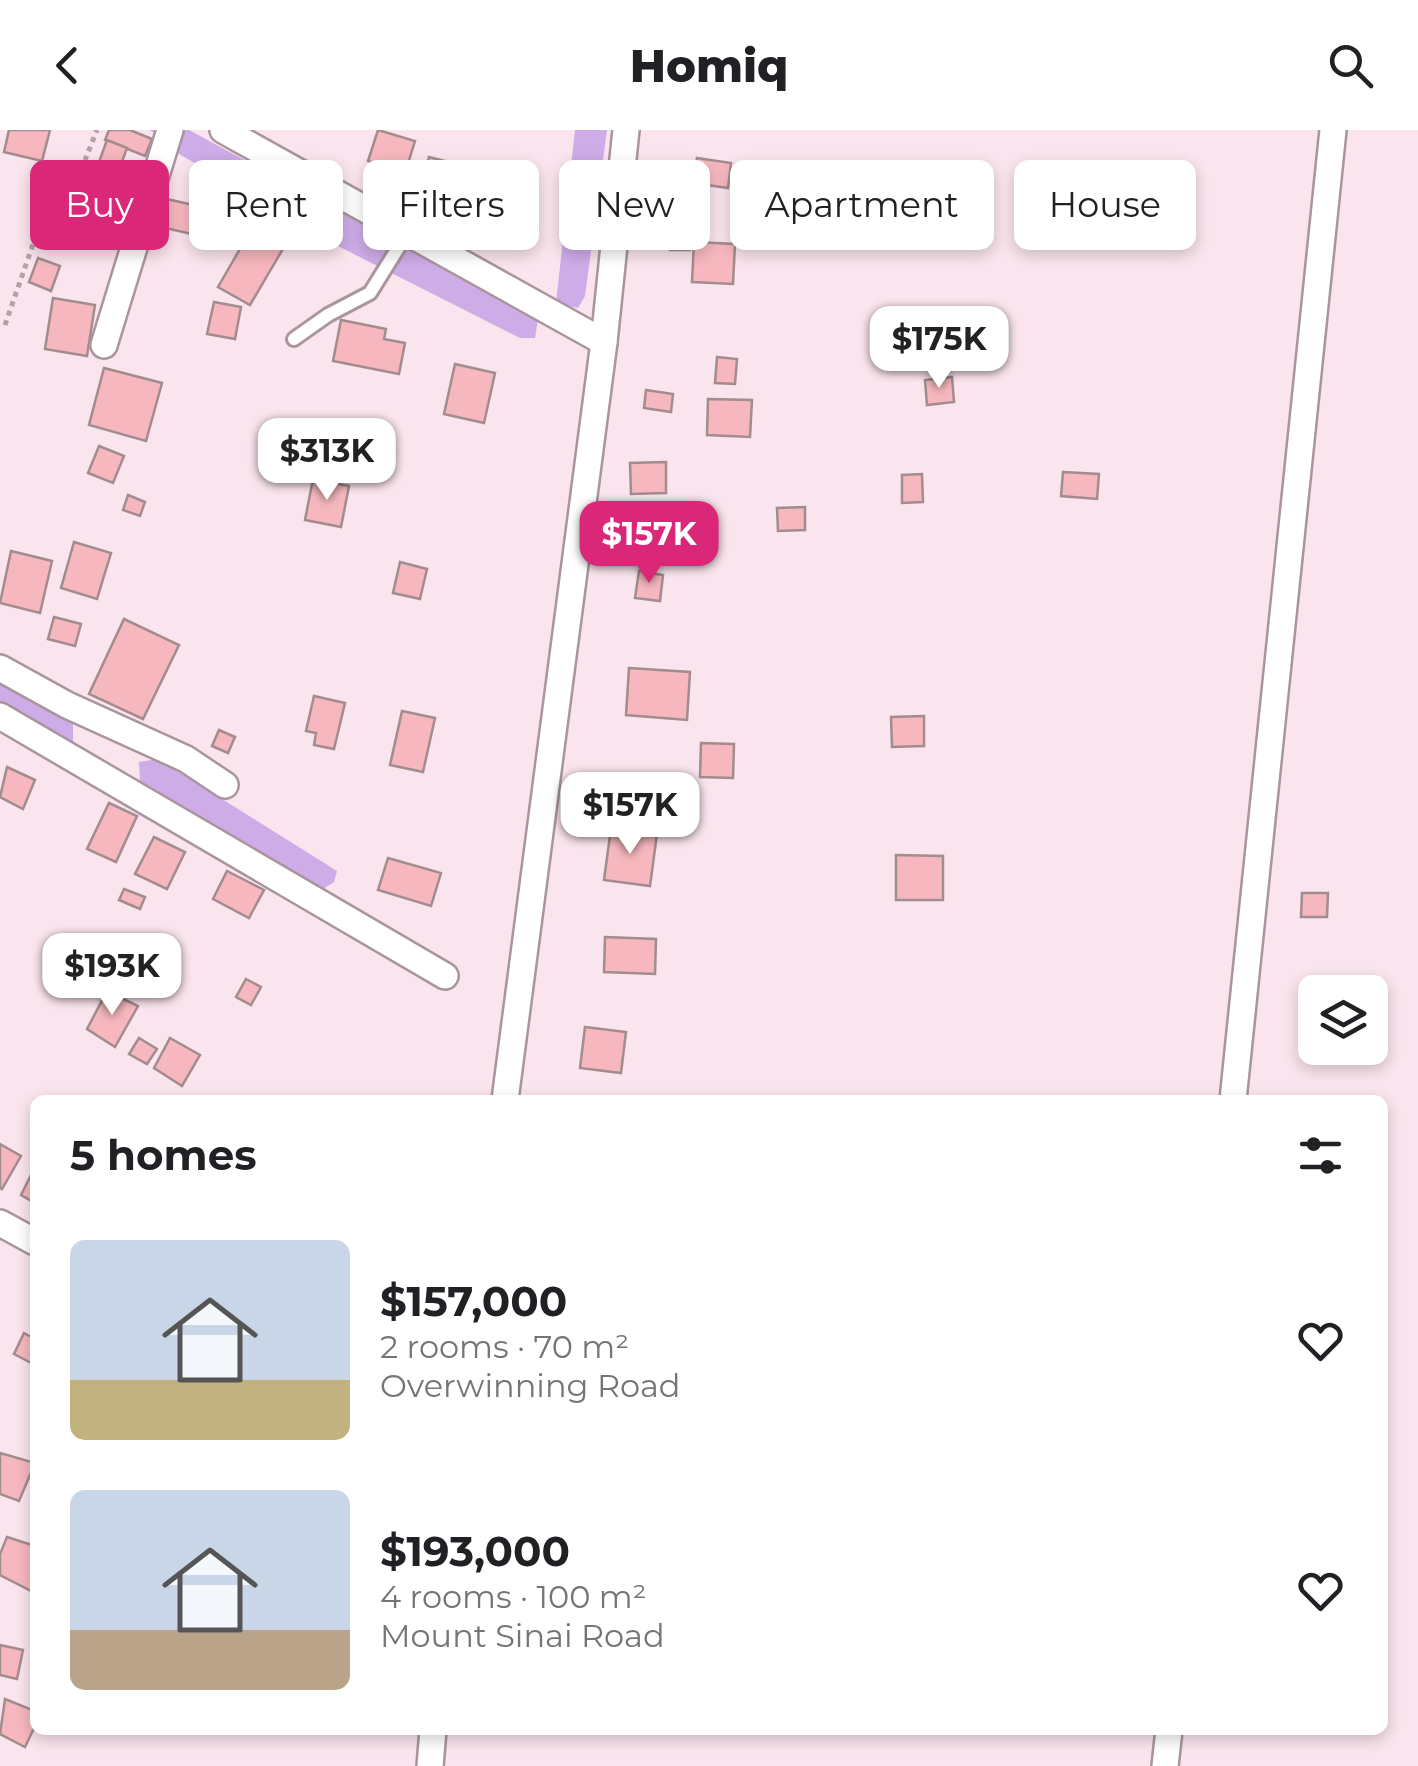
<!DOCTYPE html>
<meta charset="utf-8">
<style>
:root{--surface:#fff;--page:#f2f2f2;--text:#202124;--muted:#757577;--accent:#db2777}
body{margin:0;font-family:Montserrat,sans-serif;background:var(--page);color:var(--text);height:100vh;display:flex;flex-direction:column;font-size:38px;white-space:nowrap}
*{box-sizing:border-box;margin:0}
p{font-size:32px;color:var(--muted)}
.icon{flex:none;width:55px;height:55px;fill:none;stroke:currentColor;stroke-width:2;stroke-linecap:round;stroke-linejoin:round}
.map{position:relative;flex:1;overflow:hidden}
.side{position:absolute;left:30px;top:965px;width:1358px;height:640px;display:flex;flex-direction:column;background:var(--surface);border-radius:15px;box-shadow:0 5px 15px #0003}
.side>*{flex:none}
.top-card{position:absolute;left:30px;top:30px;width:1360px;height:90px;display:flex;gap:20px}
.controls{position:absolute;left:1298px;top:845px;display:grid;gap:20px}
.controls a{display:grid;place-items:center;width:90px;height:90px;border-radius:15px;background:var(--surface);box-shadow:0 5px 15px #0003;font-size:50px}
.price{position:absolute;translate:-50% -85px;padding:0 22px;border-radius:20px;background:#fff;color:#222;font-size:32px;line-height:65px;filter:drop-shadow(0 2px 5px #0008)}
.price::after{content:'';position:absolute;left:50%;top:60px;width:30px;height:22px;margin-left:-15px;background:inherit;clip-path:polygon(0 0,100% 0,50% 100%)}
.price.active{background:var(--accent);color:#fff}
ul{padding:0;list-style:none}
li{display:flex;align-items:center;gap:30px;height:250px;padding:0 40px}
li span{display:grid;place-items:center;flex:none;width:280px;height:200px;border-radius:15px;color:#555}
li>.icon{margin-inline-start:auto}
span .icon{width:120px;height:120px;fill:#fffc;stroke-width:1}
li b{font-size:42px}
h2{display:flex;justify-content:space-between;align-items:center;height:120px;padding:0 40px;font-size:42px}
.chip{padding:0 35px;border-radius:15px;background:var(--surface);box-shadow:0 5px 15px #0003;font-size:35px;line-height:90px}
.chip.active{background:var(--accent);color:#fff}
header{display:flex;justify-content:space-between;align-items:center;height:130px;padding:0 40px;background:var(--surface);font-size:45px;font-weight:800}
.map>svg:first-child{display:block}
</style>
<header><svg class="icon" aria-label="back" viewBox="0 0 24 24"><path d="M15 5l-7 7 7 7"/></svg>Homiq<svg class="icon" aria-label="search" viewBox="0 0 24 24"><circle cx="10" cy="10" r="6"/><path d="M15 15l6 6"/></svg></header>
<div class="map">
<svg width="1418" height="1636" viewBox="0 0 1418 1636">
<rect width="100%" height="100%" fill="#fae4ed"/>
<g fill="#ceace8">
<path d="M150,0H189L538,189L535,208H520L338,116L179,24Z"/>
<path d="M575,0H607L585,166L578,178L556,173Z"/>
<path d="M0,548L73,590V612L61,610L0,574Z"/>
<path d="M158,629L337,741L334,752L323,759L140,651L139,632Z"/>
</g>
<g fill="#f6b8be" stroke="#a28c8e" stroke-width="2.5">
<path d="M9,0H50L42,31L4,22Z"/>
<path d="M109,0H130L152,9L145,26L105,10Z"/>
<path d="M378,0L415,11L405,43L368,31Z"/>
<path d="M107,10L127,18L119,40L99,32Z"/>
<path d="M429,27L464,36L454,73L419,63Z"/>
<path d="M697,28L731,33L728,58L693,53Z"/>
<path d="M790,34L816,38L812,59L787,55Z"/>
<path d="M89,37L130,45L119,95L78,86Z"/>
<path d="M167,69L202,77L196,105L161,97Z"/>
<path d="M670,96H689L690,120H670Z"/>
<path d="M252,98L284,117L250,175L218,157Z"/>
<path d="M694,112L735,114L733,154L692,152Z"/>
<path d="M38,128L60,136L51,161L29,152Z"/>
<path d="M53,168L95,175L87,226L45,219Z"/>
<path d="M214,172L241,177L235,209L207,204Z"/>
<path d="M341,190L386,199L384,209L405,213L399,244L333,231Z"/>
<path d="M717,227L737,229L735,254L715,253Z"/>
<path d="M455,234L495,243L484,293L444,284Z"/>
<path d="M104,238L162,253L146,311L89,295Z"/>
<path d="M952,247L954,272L927,275L925,250Z"/>
<path d="M646,260L673,264L671,282L644,278Z"/>
<path d="M708,269L752,270L750,307L707,305Z"/>
<path d="M99,316L124,326L113,353L88,343Z"/>
<path d="M666,332V363L631,364L630,333Z"/>
<path d="M1063,342L1099,344L1097,369L1061,366Z"/>
<path d="M922,344L923,372L902,373V345Z"/>
<path d="M313,349L349,356L341,397L305,390Z"/>
<path d="M128,365L145,372L140,386L123,380Z"/>
<path d="M805,377V400L778,401L777,378Z"/>
<path d="M74,412L111,423L97,469L61,458Z"/>
<path d="M11,421L52,431L40,483L0,473Z"/>
<path d="M400,432L427,439L420,469L393,463Z"/>
<path d="M639,441L663,445L660,471L635,468Z"/>
<path d="M54,487L81,494L75,516L48,509Z"/>
<path d="M124,489L179,515L143,589L89,564Z"/>
<path d="M629,538L690,542L687,590L626,585Z"/>
<path d="M314,566L345,573L334,619L314,615L316,603L306,601Z"/>
<path d="M402,581L435,588L423,642L390,635Z"/>
<path d="M924,586V616L892,617L891,587Z"/>
<path d="M219,600L235,607L228,623L212,616Z"/>
<path d="M701,613L734,614L733,648L700,647Z"/>
<path d="M7,637L35,650L23,679L0,667Z"/>
<path d="M109,673L137,686L116,732L87,719Z"/>
<path d="M611,698L657,704L650,756L604,750Z"/>
<path d="M154,707L185,722L167,759L135,744Z"/>
<path d="M896,725L943,726V770H896Z"/>
<path d="M388,728L441,743L431,776L378,760Z"/>
<path d="M227,741L264,760L249,788L213,769Z"/>
<path d="M124,759L145,767L140,779L119,770Z"/>
<path d="M1302,763H1328L1327,787H1301Z"/>
<path d="M605,807L656,809L655,844L604,842Z"/>
<path d="M111,839L136,852L128,866L104,853Z"/>
<path d="M246,849L261,857L251,875L236,867Z"/>
<path d="M107,861L138,876L115,917L87,899Z"/>
<path d="M585,897L626,902L621,943L580,938Z"/>
<path d="M139,908L157,919L147,934L129,924Z"/>
<path d="M170,908L200,925L182,956L154,938Z"/>
<path d="M0,1014L21,1026L2,1059L0,1058Z"/>
<path d="M35,1037V1073L21,1065Z"/>
<path d="M24,1203L35,1209V1235L14,1224Z"/>
<path d="M0,1323L35,1333L19,1371L0,1364Z"/>
<path d="M7,1407L35,1416V1463L0,1445V1424Z"/>
<path d="M0,1515L23,1520L17,1549L0,1545Z"/>
<path d="M5,1569L35,1581V1596L25,1617L0,1604Z"/>
</g>
<g fill="none" stroke-linecap="round" stroke-linejoin="round">
<defs>
<path id="service" d="M294,209L328,185L370,163L408,102"/>
<g id="minor">
<path d="M223,0L604,212"/>
<path d="M104,215L170,0"/>
<path d="M0,538L67,575L186,629L225,655"/>
<path d="M0,586L445,846"/>
<path d="M505,970L604,212L626,0"/>
<path d="M1233,970L1333,0"/>
<path d="M0,1093L35,1112"/>
<path d="M430,1636L433,1600"/>
<path d="M1165,1636L1169,1600"/>
</g>
</defs>
<use href="#service" stroke="#a9959d" stroke-width="18"/>
<use href="#minor" stroke="#a9959d" stroke-width="30"/>
<path stroke="#b2a1a8" stroke-width="5" stroke-dasharray="5 5" stroke-linecap="butt" d="M5,195L57,45L85,30L97,0"/>
<use href="#service" stroke="#fff" stroke-width="12"/>
<use href="#minor" stroke="#fff" stroke-width="25"/>
</g>
</svg>
<div class="controls">
<a><svg class="icon" aria-label="layers" viewBox="0 0 24 24"><path d="M12 4l9 5-9 5-9-5zM3 14l9 5 9-5"/></svg></a>
</div>
<b class="price" style="left:939px;top:261px">$175K</b>
<b class="price" style="left:327px;top:373px">$313K</b>
<b class="price active" style="left:649px;top:456px">$157K</b>
<b class="price" style="left:630px;top:727px">$157K</b>
<b class="price" style="left:112px;top:888px">$193K</b>
<div class="top-card">
<a class="chip active">Buy</a>
<a class="chip">Rent</a>
<a class="chip">Filters</a>
<a class="chip">New</a>
<a class="chip">Apartment</a>
<a class="chip">House</a>
</div>
<section class="side">
<h2>5 homes<svg class="icon" aria-label="filters" viewBox="0 0 24 24"><path d="M4 7h16M4 17h16"/><circle cx="9" cy="7" r="2"/><circle cx="15" cy="17" r="2"/></svg></h2>
<ul>
<li><span style="background:linear-gradient(#c9d6e8 70%,#c2b280 0)"><svg class="icon" aria-label="home" viewBox="0 0 24 24"><path d="M3 11l9-7 9 7M6 9v11h12V9"/></svg></span><div><b>$157,000</b><p>2 rooms · 70 m²</p><p>Overwinning Road</p></div><svg class="icon" aria-label="heart" viewBox="0 0 24 24"><path d="M12 20l-8-8c-3-5 5-10 8-4 3-6 11-1 8 4z"/></svg></li>
<li><span style="background:linear-gradient(#c9d6e8 70%,#b9a48a 0)"><svg class="icon" aria-label="home" viewBox="0 0 24 24"><path d="M3 11l9-7 9 7M6 9v11h12V9"/></svg></span><div><b>$193,000</b><p>4 rooms · 100 m²</p><p>Mount Sinai Road</p></div><svg class="icon" aria-label="heart" viewBox="0 0 24 24"><path d="M12 20l-8-8c-3-5 5-10 8-4 3-6 11-1 8 4z"/></svg></li>
</ul>
</section>
</div>
